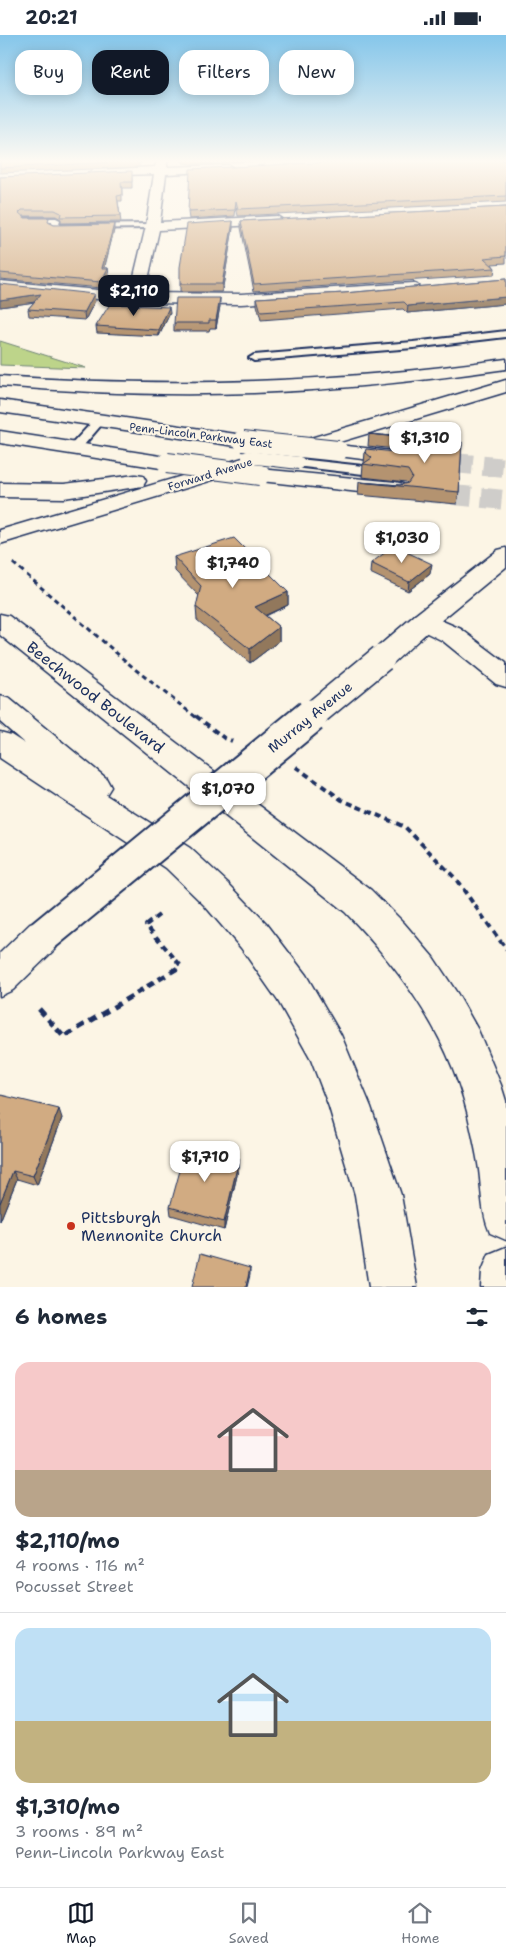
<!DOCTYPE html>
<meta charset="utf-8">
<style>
:root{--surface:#fff;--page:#f2f2f3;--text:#1f2937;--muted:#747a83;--line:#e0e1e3;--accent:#111827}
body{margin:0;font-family:"Shantell Sans",sans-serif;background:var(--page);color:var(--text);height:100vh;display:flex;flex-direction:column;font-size:19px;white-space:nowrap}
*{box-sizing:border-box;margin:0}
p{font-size:16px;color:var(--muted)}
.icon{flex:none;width:28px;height:28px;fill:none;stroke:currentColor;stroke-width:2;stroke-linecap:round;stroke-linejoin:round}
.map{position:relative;height:1252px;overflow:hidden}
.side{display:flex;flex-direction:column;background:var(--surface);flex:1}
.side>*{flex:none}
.banner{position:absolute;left:15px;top:15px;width:476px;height:45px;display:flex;gap:10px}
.price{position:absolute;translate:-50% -42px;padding:0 11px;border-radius:10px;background:#fff;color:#222;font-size:16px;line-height:32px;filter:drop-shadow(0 1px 2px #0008)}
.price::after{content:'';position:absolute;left:50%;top:30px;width:15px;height:11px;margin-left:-8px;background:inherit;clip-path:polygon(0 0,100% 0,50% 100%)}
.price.active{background:var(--accent);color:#fff}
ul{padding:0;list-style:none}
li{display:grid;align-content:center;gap:10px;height:265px;padding:0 15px}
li+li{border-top:1px solid var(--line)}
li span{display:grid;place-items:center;height:155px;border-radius:15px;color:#555}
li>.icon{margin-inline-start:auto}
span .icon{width:90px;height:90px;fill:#fffc;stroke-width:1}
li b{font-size:21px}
h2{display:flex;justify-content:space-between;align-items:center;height:60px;padding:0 15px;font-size:21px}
.pill{padding:0 18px;border-radius:15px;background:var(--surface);box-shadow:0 2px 12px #0003;font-size:18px;line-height:45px}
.pill.active{background:var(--accent);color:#fff}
.status{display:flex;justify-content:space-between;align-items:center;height:35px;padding:0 25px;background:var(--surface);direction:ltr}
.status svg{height:14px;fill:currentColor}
.tab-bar{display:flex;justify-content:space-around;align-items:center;height:70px;border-top:1px solid var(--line);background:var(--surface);font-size:14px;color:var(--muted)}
.tab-bar a{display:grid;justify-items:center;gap:2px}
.tab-bar .active{color:var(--accent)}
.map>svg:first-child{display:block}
</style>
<div class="status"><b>20:21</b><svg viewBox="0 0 49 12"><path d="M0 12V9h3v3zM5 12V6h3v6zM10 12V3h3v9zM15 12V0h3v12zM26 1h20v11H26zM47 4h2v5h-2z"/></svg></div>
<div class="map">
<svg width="506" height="1252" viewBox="0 0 506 1252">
<rect width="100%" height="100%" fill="#fcf5e5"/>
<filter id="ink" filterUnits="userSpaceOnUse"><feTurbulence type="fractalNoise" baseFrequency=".02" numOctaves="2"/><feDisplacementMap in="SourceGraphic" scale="10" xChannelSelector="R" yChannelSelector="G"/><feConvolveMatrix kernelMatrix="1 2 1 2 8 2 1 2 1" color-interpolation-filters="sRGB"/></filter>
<g filter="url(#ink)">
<path fill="#bdd48a" stroke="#6c8274" d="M0,306L86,333L0,330Z"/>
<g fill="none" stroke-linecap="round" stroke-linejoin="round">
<g stroke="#cfcdca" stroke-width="20" stroke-dasharray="20 10" stroke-linecap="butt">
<path d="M423,425L506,433"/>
<path d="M422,457L506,465"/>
</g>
<defs>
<g id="lane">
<path d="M25,183H56L60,185L59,190L153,189L157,191L153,193L55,194L51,192L52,187H28L24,185Z"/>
<path d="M506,296V302L413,313L254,326L249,323L254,320L413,307Z"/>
<path d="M99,383L103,384L105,386L103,388L78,417H70L68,414L70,411L95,384Z"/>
<path d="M299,424L363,431L369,435L363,439L295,431L293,428Z"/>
</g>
<g id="street">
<path d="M157,125H167V132L228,130L234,133L228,136L166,139L160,187L277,181L283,185L277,189L159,195L145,258L241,259L412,248L417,250L420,253L417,256L412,258L241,269L136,268L0,254V246L130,258L146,191L154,139L94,141L88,138L94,135L155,132Z"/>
<path d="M424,578L461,594L506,628V652L496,649L443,606L415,592L411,586L415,580Z"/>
</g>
<g id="secondary">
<path d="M506,513V532L433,592L392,629L382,632L372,629L368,623L372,617L415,580L498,515Z"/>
<path d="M43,885L56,889L61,901L56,913L13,955L0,961V918L30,889Z"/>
</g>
<g id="primary">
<path d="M506,345V357L0,509V495Z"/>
<path d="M135,440L143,441L146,446L143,451L64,463L0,462V448L64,449Z"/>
<path d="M0,579L9,581L371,855L404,888L433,922L457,958L478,995L501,1050L506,1066V1205L490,1198C481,1177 482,1157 479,1135C477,1121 474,1108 471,1094C454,1008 405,939 345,877L0,600Z"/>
<path d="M0,661L10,664L106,743L111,752L106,760L190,813L228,848L267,889L306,940L341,1000L371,1072L401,1160L417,1252H369L355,1160L329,1072L311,1025L278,966L241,913L204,870L166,833L0,723V697L11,700L25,709L0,687Z"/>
<path d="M506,1212V1252H481L482,1236L489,1219Z"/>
</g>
<g id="highway">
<path d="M506,324V334C422,346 338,355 254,358C169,361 84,358 0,351V341C174,353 334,348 506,324Z"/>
<path d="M0,365L243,400L250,402L253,406L250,410L243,412L0,377Z"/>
<path d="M0,396L167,422L174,424L177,428L174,432L167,434L0,408Z"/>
<path d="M338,410L401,417L408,419L411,423L408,427L401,429L331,420L328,416L331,412Z"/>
<path d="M260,434L395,447L403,449L406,454L403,459L395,461L252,445L249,440L252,435Z"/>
</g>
</defs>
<use href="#lane" stroke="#1b2f5e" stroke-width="4"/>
<use href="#street" stroke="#1b2f5e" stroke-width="3"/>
<use href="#secondary" stroke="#1b2f5e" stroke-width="3"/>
<use href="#primary" stroke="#1b2f5e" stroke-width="3"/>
<use href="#highway" stroke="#1b2f5e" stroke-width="3"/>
<path stroke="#1b2f5e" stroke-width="3" stroke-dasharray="5 4" stroke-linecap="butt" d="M13,528L136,635L197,683"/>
<g stroke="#1b2f5e" stroke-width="4" stroke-dasharray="6 4.5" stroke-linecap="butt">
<path d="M196,681L224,703L232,706"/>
<path d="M296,732L342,765L405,792L455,843L506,914"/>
<path d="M159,880L146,890L182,932"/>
</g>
<path stroke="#1b2f5e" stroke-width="5" stroke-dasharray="8 5.5" stroke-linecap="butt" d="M39,974L64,1002L181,931"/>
<use href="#lane" fill="#fcf5e5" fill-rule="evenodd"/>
<use href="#street" fill="#fcf5e5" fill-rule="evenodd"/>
<use href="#secondary" fill="#fcf5e5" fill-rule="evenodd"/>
<use href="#primary" fill="#fcf5e5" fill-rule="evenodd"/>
<use href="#highway" fill="#fcf5e5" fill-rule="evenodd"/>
<defs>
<path id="lane-bridge" d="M248,422L299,428"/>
<path id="secondary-bridge-far1" d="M309,683L382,623"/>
<path id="secondary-bridge" d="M43,901L311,681"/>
<g id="highway-bridge">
<path d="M243,406L338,416"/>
<path d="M167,428L260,440"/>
</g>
</defs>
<use href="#lane-bridge" stroke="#1b2f5e" stroke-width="14" stroke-linecap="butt"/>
<use href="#secondary-bridge-far1" stroke="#1b2f5e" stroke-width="29" stroke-linecap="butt"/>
<use href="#secondary-bridge" stroke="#1b2f5e" stroke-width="37" stroke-linecap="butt"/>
<use href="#highway-bridge" stroke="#1b2f5e" stroke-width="22" stroke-linecap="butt"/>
<use href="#lane-bridge" stroke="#fcf5e5" stroke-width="12"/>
<use href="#secondary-bridge-far1" stroke="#fcf5e5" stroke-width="26"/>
<use href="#secondary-bridge" stroke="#fcf5e5" stroke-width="33"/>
<use href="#highway-bridge" stroke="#fcf5e5" stroke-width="20"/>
</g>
<g fill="#b49370" stroke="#1b2f5e">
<path d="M0,125H142V128H139V132L0,138Z"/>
<path d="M183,125H277L191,129L183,128Z"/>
<path d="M374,125H506V167L238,181L236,172L235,181L189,184L188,177Z"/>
<path d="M0,142H132V153H122V166H118L121,187L61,188V184L56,181H23L25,183L49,187L54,190L114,195L104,233H108L109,240L101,253L0,244Z"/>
<path d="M506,172V228L492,229L495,233L494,240L254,256L241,193V186Z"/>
<path d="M233,193L222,257H180V249Z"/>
<path d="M506,244V269L407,278L403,274L261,285L257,270V263L344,258Z"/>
<path d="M0,249L95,266L85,285L29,281L28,274L34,267L0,272Z"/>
<path d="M220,271L216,293H210L209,296H174V288Z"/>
<path d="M170,278L159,301L97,298L96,291Z"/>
<path d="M369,399L462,407L459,457L457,469L358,460L359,447L400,450L407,448L406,447L362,442L363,429L364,428L365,417L404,418L409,417L404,415L368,411Z"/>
<path d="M174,522L288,557V570L266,581L279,592V606L250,628L197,585L196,572L199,561L175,536Z"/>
<path d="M371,528L430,539L408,556L370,538Z"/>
<path d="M0,1063L62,1083L37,1150L17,1144L0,1186Z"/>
<path d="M239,1124V1132L224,1195L171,1180L170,1172Z"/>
</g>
<g fill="#92785b" stroke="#1b2f5e">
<path d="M233,186V193L222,257V249Z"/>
<path d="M114,189V195L103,239L102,233Z"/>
<path d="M108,233L109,240L101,253V247Z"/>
<path d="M41,259L42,266L0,272V265Z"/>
<path d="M94,259L95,266L85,285L84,278Z"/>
<path d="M506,262V269L407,278L408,271Z"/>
<path d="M220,263V271L216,293V285Z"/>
<path d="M169,272L170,278L159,301V295Z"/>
<path d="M432,529L430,539L408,556L409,547Z"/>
<path d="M288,557V570L255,585V572Z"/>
<path d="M279,592V606L250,628V614Z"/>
<path d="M59,1074L62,1083L37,1150L33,1141Z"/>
<path d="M239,1124V1132L224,1195V1187Z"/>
<path d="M13,1136L17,1144L0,1186V1168Z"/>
<path d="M250,1233V1240L247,1252H246Z"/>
</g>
<g fill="#d1ab82" stroke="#1b2f5e">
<path d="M0,125H138L139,126L0,133Z"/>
<path d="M374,125H506V161L238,174L236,166L235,175L188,177L190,134Z"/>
<path d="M132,136V147H121L122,160L117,161L120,181L60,182L61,178L55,175H22L19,178L25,183H49L48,187L54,190L114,189L102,233H108L101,247L0,238V142Z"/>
<path d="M506,172V221L484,223L495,233L254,249L241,186Z"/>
<path d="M233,186L222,249H180V232L187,189Z"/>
<path d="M506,244V262L408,271L404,267L261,277L257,263L344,258Z"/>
<path d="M0,249L94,259L84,278L28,274L41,259L0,265Z"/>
<path d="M176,263H220L216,285H209V288H174Z"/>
<path d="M110,269L169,272L159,295L96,291Z"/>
<path d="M369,399L462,407L459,457L359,447L400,450L408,448L412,442L408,435L363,429L372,423L365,417L366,414L404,418L412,416L417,411L413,406L405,403Z"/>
<path d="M234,503L288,557L255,572L279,592L250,614L196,572L201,551L174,522Z"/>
<path d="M394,511L432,529L409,547L371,528Z"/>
<path d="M1,1060L59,1074L33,1141L13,1136L0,1168V1063Z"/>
<path d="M187,1110L239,1124L224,1187L170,1172Z"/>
<path d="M200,1219L250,1233L246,1252H192Z"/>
</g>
</g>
<linearGradient id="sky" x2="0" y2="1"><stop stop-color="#85c6ea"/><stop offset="0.42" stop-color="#fefaf3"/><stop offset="1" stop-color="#fefaf3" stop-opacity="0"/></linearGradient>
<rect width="506" height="300" fill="url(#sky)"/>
<circle fill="#c8321e" stroke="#fcf5e5" stroke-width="2" cx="71" cy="1191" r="5"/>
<g text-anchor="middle" stroke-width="4.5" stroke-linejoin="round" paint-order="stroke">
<g font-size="11" fill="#1b2f5e" stroke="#fcf5e5">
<text transform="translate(201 400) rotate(7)" y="4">Penn-Lincoln Parkway East</text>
<text transform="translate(210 439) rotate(-17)" y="4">Forward Avenue</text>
</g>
<g font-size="14" fill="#1b2f5e" stroke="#fcf5e5">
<text transform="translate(310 682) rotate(-39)" y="5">Murray Avenue</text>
</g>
<g font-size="16" fill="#1b2f5e" stroke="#fcf5e5">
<text transform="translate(96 662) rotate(38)" y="6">Beechwood Boulevard</text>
</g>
<g font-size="16" fill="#1b2f5e" stroke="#fcf5e5" text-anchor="start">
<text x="81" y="1188">Pittsburgh<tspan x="81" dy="18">Mennonite Church</tspan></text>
</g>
</g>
</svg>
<b class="price active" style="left:134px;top:282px">$2,110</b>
<b class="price" style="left:425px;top:429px">$1,310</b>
<b class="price" style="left:402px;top:529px">$1,030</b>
<b class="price" style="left:233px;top:554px">$1,740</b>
<b class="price" style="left:228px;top:780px">$1,070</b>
<b class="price" style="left:205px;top:1148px">$1,710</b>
<div class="banner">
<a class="pill">Buy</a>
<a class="pill active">Rent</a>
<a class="pill">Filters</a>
<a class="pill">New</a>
</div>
</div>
<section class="side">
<h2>6 homes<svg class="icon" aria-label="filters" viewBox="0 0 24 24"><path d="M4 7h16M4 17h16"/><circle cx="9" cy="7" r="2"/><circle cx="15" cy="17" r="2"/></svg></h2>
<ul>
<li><span style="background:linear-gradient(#f6c9c9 70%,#b9a48a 0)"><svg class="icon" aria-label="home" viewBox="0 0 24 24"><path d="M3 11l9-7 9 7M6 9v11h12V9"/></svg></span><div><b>$2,110/mo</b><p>4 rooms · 116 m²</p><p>Pocusset Street</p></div></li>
<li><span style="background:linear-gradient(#bfe0f5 60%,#c2b280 0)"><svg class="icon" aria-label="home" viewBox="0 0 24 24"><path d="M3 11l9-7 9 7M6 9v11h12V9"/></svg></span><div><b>$1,310/mo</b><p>3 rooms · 89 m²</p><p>Penn-Lincoln Parkway East</p></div></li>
</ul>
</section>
<nav class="tab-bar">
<a class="active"><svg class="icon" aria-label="map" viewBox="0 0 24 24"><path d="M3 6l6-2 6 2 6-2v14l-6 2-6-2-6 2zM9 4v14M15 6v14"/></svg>Map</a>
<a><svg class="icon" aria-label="saved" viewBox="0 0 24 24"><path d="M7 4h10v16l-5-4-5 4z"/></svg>Saved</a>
<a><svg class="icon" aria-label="home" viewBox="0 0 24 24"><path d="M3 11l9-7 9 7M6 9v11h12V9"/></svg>Home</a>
</nav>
